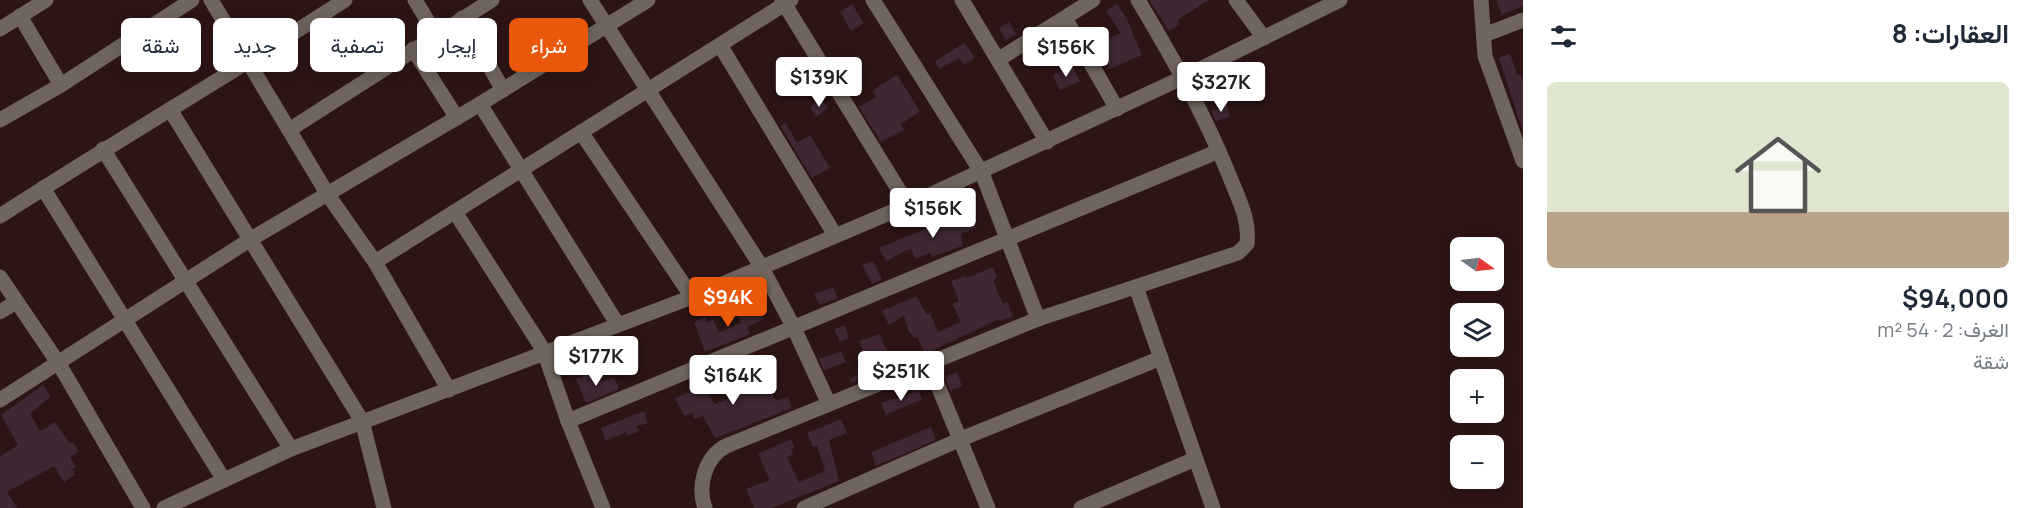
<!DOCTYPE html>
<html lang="ar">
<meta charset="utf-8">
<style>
:root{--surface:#fff;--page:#f6f6f7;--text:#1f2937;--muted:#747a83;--line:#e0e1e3;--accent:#ea580c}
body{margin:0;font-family:Manrope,Vazirmatn,sans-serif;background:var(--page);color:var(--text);direction:rtl;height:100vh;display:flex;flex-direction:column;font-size:22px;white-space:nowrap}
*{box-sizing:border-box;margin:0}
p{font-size:20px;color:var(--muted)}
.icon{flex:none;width:33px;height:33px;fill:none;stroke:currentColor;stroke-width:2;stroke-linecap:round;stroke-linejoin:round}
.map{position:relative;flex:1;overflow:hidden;direction:ltr}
.panel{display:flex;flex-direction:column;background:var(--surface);width:510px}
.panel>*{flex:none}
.top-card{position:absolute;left:18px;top:18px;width:570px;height:54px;direction:rtl;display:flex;gap:12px}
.needle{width:39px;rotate:104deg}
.tools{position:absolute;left:1450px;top:237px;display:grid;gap:12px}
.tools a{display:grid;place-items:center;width:54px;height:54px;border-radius:9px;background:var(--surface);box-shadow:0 3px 15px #0003;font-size:30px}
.price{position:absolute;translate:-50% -51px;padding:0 14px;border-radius:6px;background:#fff;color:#222;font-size:20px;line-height:39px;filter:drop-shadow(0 2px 3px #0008)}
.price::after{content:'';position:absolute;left:50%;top:36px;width:18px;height:14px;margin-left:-9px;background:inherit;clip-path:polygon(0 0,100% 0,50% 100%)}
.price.selected{background:var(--accent);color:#fff}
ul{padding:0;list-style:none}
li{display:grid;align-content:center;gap:12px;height:318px;padding:0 24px}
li+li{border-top:2px solid var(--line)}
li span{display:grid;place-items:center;height:186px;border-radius:9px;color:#555}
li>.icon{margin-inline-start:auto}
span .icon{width:108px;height:108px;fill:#fffc;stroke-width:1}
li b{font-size:26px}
h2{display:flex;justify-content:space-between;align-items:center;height:72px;padding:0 24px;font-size:26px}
.chip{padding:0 21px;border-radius:9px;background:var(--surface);box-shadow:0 3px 15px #0003;font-size:21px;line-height:54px}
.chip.selected{background:var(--accent);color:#fff}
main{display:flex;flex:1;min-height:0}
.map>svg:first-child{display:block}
</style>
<main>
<section class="panel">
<h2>العقارات: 8<svg class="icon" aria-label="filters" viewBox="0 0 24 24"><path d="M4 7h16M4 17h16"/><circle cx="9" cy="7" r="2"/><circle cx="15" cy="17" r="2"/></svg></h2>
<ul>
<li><span style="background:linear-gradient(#dfe7d0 70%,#b9a48a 0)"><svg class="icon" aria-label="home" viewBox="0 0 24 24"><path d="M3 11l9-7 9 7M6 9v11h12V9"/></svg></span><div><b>$94,000</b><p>الغرف: 2 · 54 m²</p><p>شقة</p></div></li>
</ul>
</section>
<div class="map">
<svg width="1523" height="508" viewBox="0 0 1523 508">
<rect width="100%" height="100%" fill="#2e1515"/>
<g fill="#3f2733">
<path d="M1149,0H1209L1177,20L1179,24L1169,31Z"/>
<path d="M1496,0H1523V6L1502,15Z"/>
<path d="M852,4L864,23L851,31L840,12Z"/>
<path d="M1117,4L1127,19L1142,55L1109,69L1098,43L1121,33L1106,11Z"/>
<path d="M1009,22L1016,34L1006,40L999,28Z"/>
<path d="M964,43L975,58L964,65L959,58L939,69L935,61Z"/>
<path d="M1510,53L1517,75L1520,74L1523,79V132L1499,58Z"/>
<path d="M1072,66L1080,81L1060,90L1053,75Z"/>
<path d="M897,75L920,111L901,124L904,130L881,142L859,107L876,97L873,90Z"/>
<path d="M822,99L828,108L816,117L810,107Z"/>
<path d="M1227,105L1230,117L1216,121L1211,111Z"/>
<path d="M786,123L797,143L810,135L830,168L812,178L780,126Z"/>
<path d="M970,211L976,228L961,234L962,246L932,257L930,253L915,259L911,248L886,261L879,248Z"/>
<path d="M873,261L882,279L872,284L862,265Z"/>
<path d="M993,267L997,278L993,280L1003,304L1007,302L1013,316L1000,321L999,319L925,354L917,336L914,338L908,330L904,316L889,325L882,311L916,296L927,315L930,313L938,332L961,322L952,304L959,301L951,281L965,276L966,278Z"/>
<path d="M833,287L838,298L820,305L814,294Z"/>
<path d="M755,301L764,319L747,327L750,334L705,352L694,322L706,317L708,322L713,319L719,332L741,323L736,309Z"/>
<path d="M845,326L849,338L840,342L834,329Z"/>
<path d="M879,334L891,360L888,362L891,368L852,383L850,379L869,368L860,341Z"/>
<path d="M841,351L846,362L824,371L819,359Z"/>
<path d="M739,370L747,389L768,379L775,401L788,397L792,408L715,438L703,416L694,419L692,413L684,416L675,398L702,386L715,404L738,394L731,373Z"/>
<path d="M597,371L601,382L614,377L619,389L586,403L576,379Z"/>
<path d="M957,372L962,386L950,391L945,377Z"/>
<path d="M43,385L51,396L30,414L40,431L55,422L70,443L72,442L79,451L70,457L76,467L72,469L75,475L64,482L54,466L7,492L17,508H0V457L18,445L1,415Z"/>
<path d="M919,391L922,399L886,415L881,403Z"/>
<path d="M644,411L648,423L637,426L639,431L627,436L626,432L606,441L601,428Z"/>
<path d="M841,419L847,433L829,440L839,481L772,508H754L746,489L770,480L758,454L791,439L795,448L791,449L793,454L787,457L799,482L825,471L817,446L813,447L807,433Z"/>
<path d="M931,427L936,440L876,466L871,452Z"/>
</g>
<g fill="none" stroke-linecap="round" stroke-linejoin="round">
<g stroke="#70655e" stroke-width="15">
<path d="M211,0L328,195L375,262L449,390"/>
<path d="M415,0L436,35"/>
<path d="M590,0L761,266L793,326L829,404"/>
<path d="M782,0L908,205"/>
<path d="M873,0L982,173L1038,319"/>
<path d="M962,0L1047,142"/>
<path d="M1236,0L1264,38"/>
<path d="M1481,0L1485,56L1523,161"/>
<path d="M20,16L61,85"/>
<path d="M462,18L503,90"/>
<path d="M1065,18L1117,109"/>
<path d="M0,29L46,0"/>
<path d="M1484,35L1523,20"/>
<path d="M720,45L835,235"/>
<path d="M413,49L457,118"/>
<path d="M999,59L1093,0"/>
<path d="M480,104L618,325"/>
<path d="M171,111L362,421L384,508"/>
<path d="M0,120L61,85L192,0"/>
<path d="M289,130L492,0"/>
<path d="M581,132L692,297"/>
<path d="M103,149L291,449"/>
<path d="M43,188L224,480"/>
<path d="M455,212L544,351L568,421L603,508"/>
<path d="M0,216C114,142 231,74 345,0"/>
<path d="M375,262L791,0"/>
<path d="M0,277L59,364L143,508"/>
<path d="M1136,287L1213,508"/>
<path d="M0,312L16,302"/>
<path d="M929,364L988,508"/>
<path d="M0,400L251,239L480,104L648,0"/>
<path d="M568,421L1219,151"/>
<path d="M164,508L291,449L692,297L908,205L1184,77L1340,0"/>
<path d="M705,508C697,486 705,457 726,446L1038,319L1238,253L1247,244C1250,219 1238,198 1229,175C1204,113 1172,57 1138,0"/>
<path d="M804,508L961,439L1161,358"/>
<path d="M1081,508L1195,459"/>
</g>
</g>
</svg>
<div class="tools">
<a><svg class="needle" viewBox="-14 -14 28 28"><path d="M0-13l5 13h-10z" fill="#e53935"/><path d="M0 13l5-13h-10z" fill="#747a83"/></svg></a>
<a><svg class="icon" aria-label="layers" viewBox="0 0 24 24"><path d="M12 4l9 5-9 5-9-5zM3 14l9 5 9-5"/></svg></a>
<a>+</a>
<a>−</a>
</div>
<b class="price" style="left:1066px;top:78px">$156K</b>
<b class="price" style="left:819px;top:108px">$139K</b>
<b class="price" style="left:1221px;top:113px">$327K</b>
<b class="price" style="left:933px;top:239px">$156K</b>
<b class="price selected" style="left:728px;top:328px">$94K</b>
<b class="price" style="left:596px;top:387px">$177K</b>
<b class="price" style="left:901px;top:402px">$251K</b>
<b class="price" style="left:733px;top:406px">$164K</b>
<div class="top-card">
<a class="chip selected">شراء</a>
<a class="chip">إيجار</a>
<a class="chip">تصفية</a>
<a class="chip">جديد</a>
<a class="chip">شقة</a>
</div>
</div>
</main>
